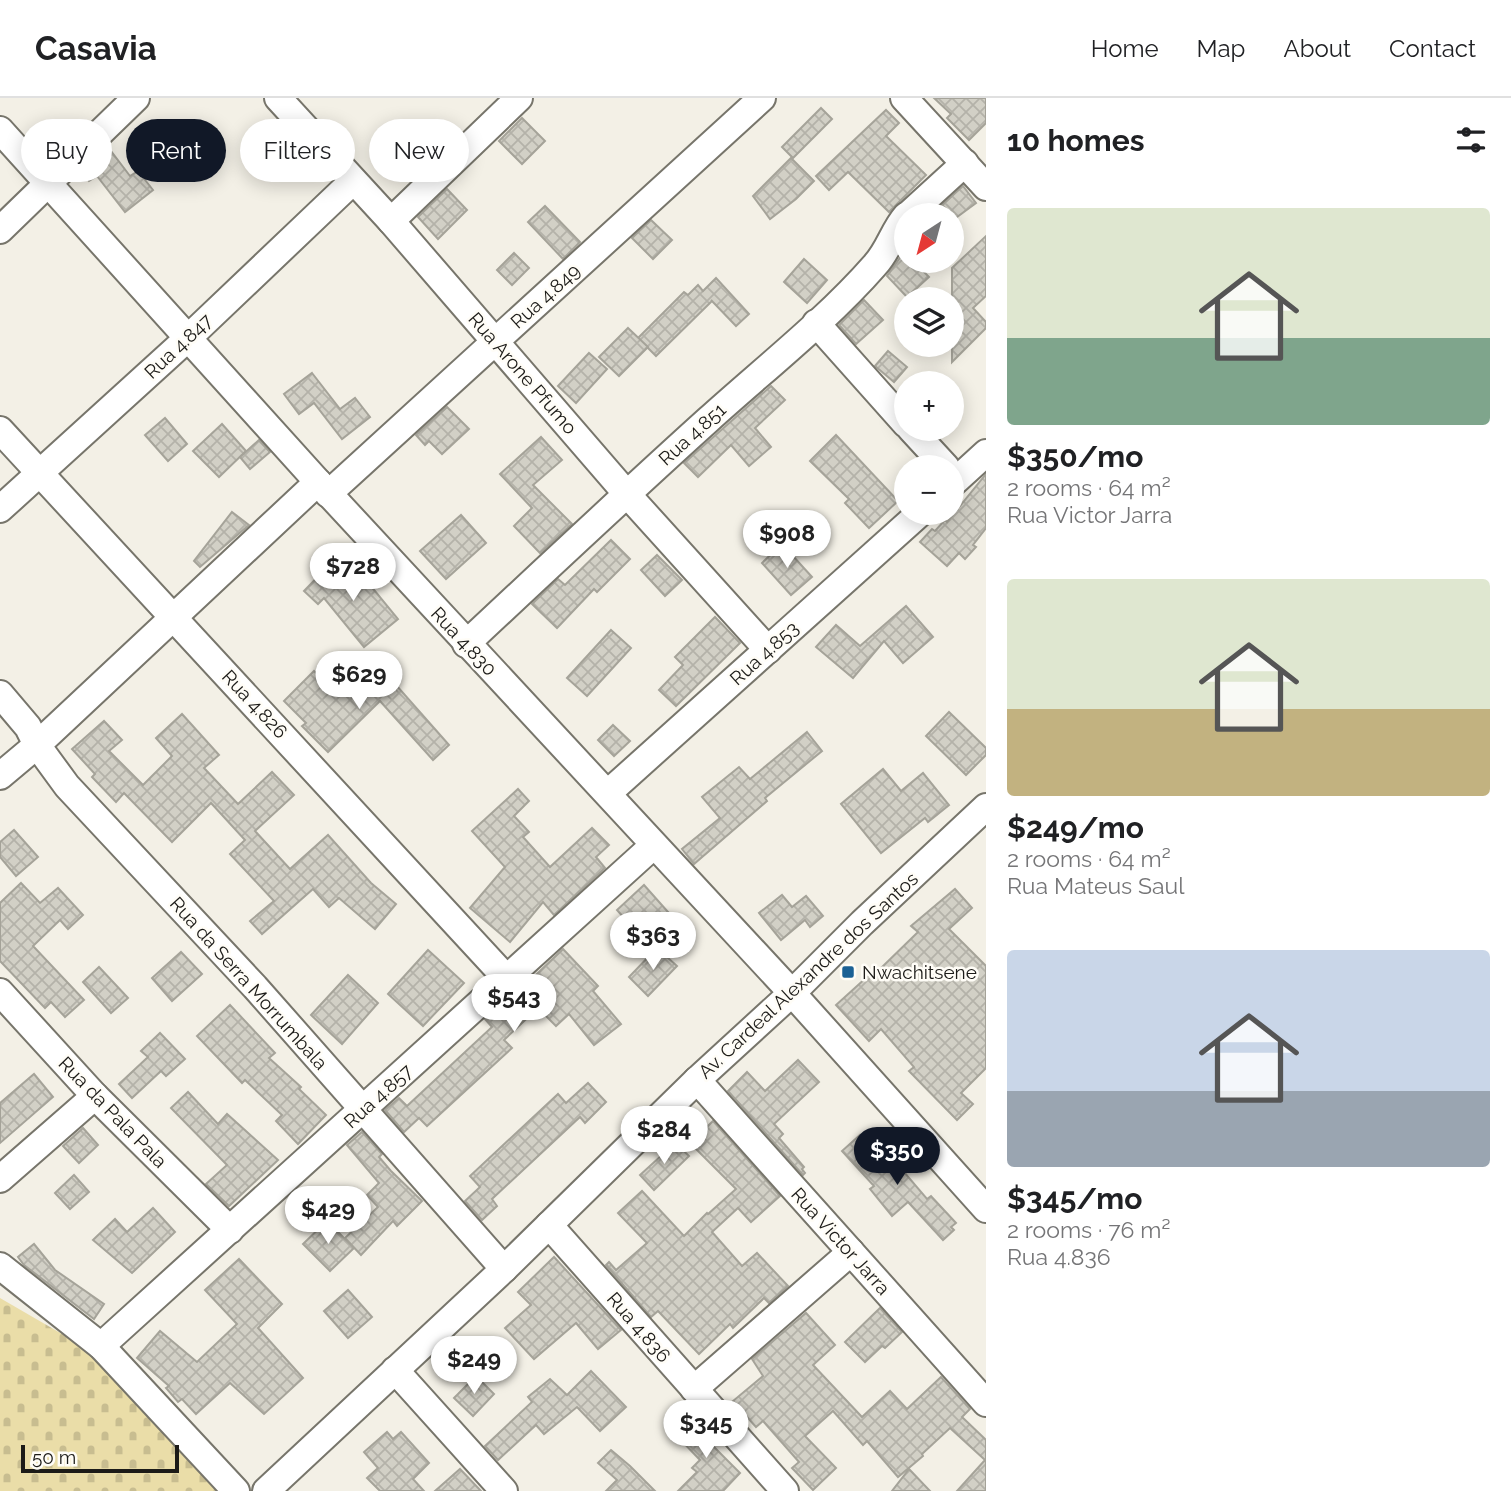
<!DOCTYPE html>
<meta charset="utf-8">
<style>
:root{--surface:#fff;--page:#f2f2f2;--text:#202124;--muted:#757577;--line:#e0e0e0;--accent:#111827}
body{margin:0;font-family:Raleway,sans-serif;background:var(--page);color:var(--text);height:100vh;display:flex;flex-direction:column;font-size:26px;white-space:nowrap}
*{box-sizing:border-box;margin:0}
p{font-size:23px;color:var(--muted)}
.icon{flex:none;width:38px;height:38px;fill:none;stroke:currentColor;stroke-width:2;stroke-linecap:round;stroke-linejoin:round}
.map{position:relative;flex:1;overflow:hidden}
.details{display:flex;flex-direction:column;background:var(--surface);width:525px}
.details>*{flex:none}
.hud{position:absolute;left:21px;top:21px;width:665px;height:63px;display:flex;gap:14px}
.needle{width:46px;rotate:216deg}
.tools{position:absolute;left:894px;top:105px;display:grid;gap:14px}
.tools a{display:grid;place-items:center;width:70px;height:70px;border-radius:50%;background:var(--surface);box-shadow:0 4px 18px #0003;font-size:35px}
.scale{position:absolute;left:21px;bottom:18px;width:158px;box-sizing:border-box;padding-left:7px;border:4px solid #1c1b18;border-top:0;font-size:19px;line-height:24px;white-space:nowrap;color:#1c1b18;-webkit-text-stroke:5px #fffdf7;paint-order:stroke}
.price{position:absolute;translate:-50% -60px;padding:0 16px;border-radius:24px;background:#fff;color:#222;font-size:23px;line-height:46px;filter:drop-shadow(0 2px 4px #0008)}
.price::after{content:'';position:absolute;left:50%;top:42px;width:21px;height:16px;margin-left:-10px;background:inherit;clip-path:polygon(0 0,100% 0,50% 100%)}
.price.active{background:var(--accent);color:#fff}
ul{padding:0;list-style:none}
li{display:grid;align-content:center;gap:14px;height:371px;padding:0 21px}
li span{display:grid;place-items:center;height:217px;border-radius:7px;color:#555}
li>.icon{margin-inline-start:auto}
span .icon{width:126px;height:126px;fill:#fffc;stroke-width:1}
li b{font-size:30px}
h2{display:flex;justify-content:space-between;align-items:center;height:84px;padding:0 21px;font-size:30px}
.pill{padding:0 24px;border-radius:32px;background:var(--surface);box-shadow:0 4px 18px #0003;font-size:24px;line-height:63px}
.pill.active{background:var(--accent);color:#fff}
header{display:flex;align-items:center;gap:42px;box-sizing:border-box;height:98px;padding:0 35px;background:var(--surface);border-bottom:2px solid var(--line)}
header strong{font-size:33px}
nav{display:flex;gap:38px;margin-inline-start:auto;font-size:24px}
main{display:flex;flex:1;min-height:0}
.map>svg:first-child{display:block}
</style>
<header>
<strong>Casavia</strong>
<nav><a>Home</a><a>Map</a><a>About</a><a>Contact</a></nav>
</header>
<main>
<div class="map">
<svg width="986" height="1393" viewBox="0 0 986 1393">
<defs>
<pattern id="cemetery-stones" width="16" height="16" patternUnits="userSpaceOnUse" patternTransform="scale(1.75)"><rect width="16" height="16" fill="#eadda8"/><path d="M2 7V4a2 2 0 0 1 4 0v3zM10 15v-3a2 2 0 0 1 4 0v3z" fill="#c8bd90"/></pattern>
<pattern id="building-cross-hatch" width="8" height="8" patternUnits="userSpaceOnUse" patternTransform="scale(1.75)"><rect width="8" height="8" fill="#d2d0c6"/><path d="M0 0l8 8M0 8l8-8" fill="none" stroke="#b4b2a9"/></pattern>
</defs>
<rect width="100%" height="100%" fill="#f3f0e6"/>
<path fill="url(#cemetery-stones)" d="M0,1200L81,1247L112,1271L221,1393H0Z"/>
<g fill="url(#building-cross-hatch)" stroke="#a5a399" stroke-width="2">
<path d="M934,0H986V25L969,42L947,20L951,16Z"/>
<path d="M821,10L832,21L793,60L782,49Z"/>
<path d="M886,12L899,25L886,38L926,77L889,114L848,74L829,92L816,78Z"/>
<path d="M522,20L545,43L522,66L499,43Z"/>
<path d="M108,49L130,78L138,73L153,92L125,114L97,78L89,83L82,74Z"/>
<path d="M791,60L814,83L796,101L770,121L753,98Z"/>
<path d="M963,88L976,105L953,122L952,117L942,107Z"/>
<path d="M447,91L467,112L438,141L418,119Z"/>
<path d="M545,108L580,144L563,161L528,124Z"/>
<path d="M651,122L672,142L653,161L632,140Z"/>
<path d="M986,138V198L973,210L986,224V230L952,264V170Z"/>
<path d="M904,154L906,163H913L929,179L907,199L887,178Z"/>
<path d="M514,155L529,170L512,187L497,172Z"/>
<path d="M804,161L827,182L807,205L784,184Z"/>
<path d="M716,180L749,216L736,228L711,202L712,203L656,258L638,240L684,194L688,197L698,187L703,193Z"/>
<path d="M864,202L883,222L856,246L839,227Z"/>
<path d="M628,230L648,249L619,278L599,259Z"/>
<path d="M888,253L907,269L894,284L875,268Z"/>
<path d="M589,255L607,271L576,305L558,288Z"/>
<path d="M312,275L340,311L355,300L370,319L342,341L314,305L299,316L284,296Z"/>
<path d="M771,288L785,302L755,330L771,349L749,368L731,347L698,379L684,365Z"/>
<path d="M447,309L469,331L442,356L429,343L425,347L416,337Z"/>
<path d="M165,320L187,346L168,363L145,337Z"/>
<path d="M222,326L246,353L219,379L193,353Z"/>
<path d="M836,337L898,403L869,430L845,405L849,401L810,363Z"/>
<path d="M541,339L562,362L533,387L572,426L540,455L514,428L532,410L500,376Z"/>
<path d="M259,342L270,354L250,371L240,359Z"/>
<path d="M986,376V430L973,447L976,449L965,461L959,455L947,468L920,444L932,431L935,433L945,422L947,424Z"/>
<path d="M232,414L249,427L200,469L194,463Z"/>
<path d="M461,417L486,445L446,481L420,453Z"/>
<path d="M611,442L630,461L597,494L594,491L557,530L532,506L558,481L565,487Z"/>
<path d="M782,446L812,479L791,497L762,465Z"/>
<path d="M657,457L682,482L665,498L641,472Z"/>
<path d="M333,463L353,483L361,476L398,521L364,549L324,500L318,506L304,493Z"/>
<path d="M906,508L933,539L903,565L884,543L853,580L816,549L836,527L860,548Z"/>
<path d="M715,519L740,545L676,608L659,592L683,567L675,559Z"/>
<path d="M611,532L631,550L587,598L567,580Z"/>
<path d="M389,571L400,582L396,587L449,647L433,662L380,603L328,654L302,628L306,625L284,603L314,573L336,595L354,578L368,592Z"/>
<path d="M949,614L986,650V657L966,677L926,638Z"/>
<path d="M182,616L219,657L204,670L238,706L272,674L294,697L255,733L290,771L328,737L371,785L396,806L375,831L339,800L329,809L313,791L262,836L250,823L274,803L230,756L245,742L211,705L172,744L124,695L116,704L92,679L95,676L72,651L104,623L122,642L109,653L143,687L172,658L156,640Z"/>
<path d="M613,627L630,643L614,658L598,642Z"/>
<path d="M807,634L822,653L765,700L767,703L694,766L682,751L720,720L702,699L739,669L750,681Z"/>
<path d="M883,671L901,693L923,675L949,707L928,724L925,720L881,755L841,706Z"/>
<path d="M518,691L529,703L514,718L529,734L523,739L550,769L592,730L609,747L596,759L605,770L554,817L543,804L510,844L470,810L505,769L472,733Z"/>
<path d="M14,732L38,759L16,778L0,759V744Z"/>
<path d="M21,785L40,805L58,790L83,817L68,831L60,822L33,848L84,902L65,919L51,904L45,910L0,863V805Z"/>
<path d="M644,787L676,823L649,848L617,812Z"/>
<path d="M955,791L972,810L949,831L986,868V970L961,995L973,1006L957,1022L909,973L914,969L881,931L869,943L836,907L877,870L879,872L918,834L911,828Z"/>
<path d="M782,797L792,809L806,798L823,818L810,829L805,822L781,842L759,815Z"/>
<path d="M657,850L677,868L648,898L629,879Z"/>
<path d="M563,851L598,888L593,893L621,926L594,947L569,916L556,928L538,910L504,942L512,950L427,1028L419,1020L404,1034L385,1012L399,1000L407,1008L492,929L485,921L518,894Z"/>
<path d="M428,852L464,885L423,928L388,896Z"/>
<path d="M181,854L202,876L172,903L152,880Z"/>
<path d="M99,869L128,900L111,915L83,884Z"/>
<path d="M348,877L378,905L342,946L311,917Z"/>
<path d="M230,907L275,955L269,960L301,989L299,991L326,1017L298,1046L276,1023L282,1017L245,982L242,985L197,938Z"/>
<path d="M160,935L185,961L166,978L161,973L132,1000L119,986L148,959L141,953Z"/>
<path d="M798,962L819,984L774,1026L783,1036L779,1040L804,1069L802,1071L805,1075L803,1077L728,993L747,974L765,993Z"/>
<path d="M34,976L53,999L0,1045V1005Z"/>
<path d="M588,985L606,1004L585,1025L580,1019L492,1101L497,1108L482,1122L465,1103L480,1089L470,1078L558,996L566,1005Z"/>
<path d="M188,994L218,1026L227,1016L278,1062L229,1108L206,1086L227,1067L171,1010Z"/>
<path d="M713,1023L780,1098L751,1124L738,1110L712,1134L742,1168L757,1155L788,1188L769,1205L764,1200L733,1230L730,1226L699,1256L658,1213L651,1219L606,1167L609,1164L616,1172L647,1145L618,1115L642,1093L684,1138L707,1115L708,1116L736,1091L690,1045Z"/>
<path d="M83,1030L98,1047L79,1065L63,1048Z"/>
<path d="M362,1034L382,1056L379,1059L391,1073L422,1103L397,1128L393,1123L361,1157L345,1140L378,1109L367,1097L379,1085L347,1047Z"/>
<path d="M860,1037L893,1072L898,1067L927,1101L931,1098L956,1125L951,1129L954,1132L943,1142L908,1104L892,1118L870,1091L874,1088L842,1053Z"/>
<path d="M675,1045L689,1058L654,1092L640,1077Z"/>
<path d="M74,1077L89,1094L70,1111L55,1095Z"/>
<path d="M153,1110L175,1134L132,1175L93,1142L115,1121L127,1134Z"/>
<path d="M327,1123L354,1150L330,1173L303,1146Z"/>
<path d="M34,1146L55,1172L104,1206L94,1221L24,1167L18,1159Z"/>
<path d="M554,1159L621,1232L598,1251L576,1225L534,1261L505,1230L531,1207L518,1194Z"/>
<path d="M239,1161L282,1206L258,1230L303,1280L264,1316L230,1285L196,1316L182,1301L178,1304L166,1290L169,1288L137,1260L160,1233L197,1264L237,1226L205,1192Z"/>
<path d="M348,1192L372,1219L348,1240L324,1213Z"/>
<path d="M880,1210L902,1234L885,1250L882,1248L865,1264L845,1244Z"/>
<path d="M806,1215L835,1247L813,1267L862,1319L890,1293L907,1311L941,1279L970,1311L962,1319L986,1342V1393H957L985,1362L950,1330L922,1356L923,1358L898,1379L867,1343L863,1347L833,1313L805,1338L836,1370L813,1392L792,1370L799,1364L763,1323L756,1329L733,1303L763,1278L752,1261Z"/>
<path d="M591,1273L626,1309L600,1333L577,1309L544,1336L536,1327L498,1362L485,1348L532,1304L528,1299L550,1281L567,1297Z"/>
<path d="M476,1278L494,1296L473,1318L454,1300Z"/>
<path d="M697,1317L717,1340L711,1346L740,1375L723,1393H678L697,1374L692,1370L700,1362L676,1337Z"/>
<path d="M387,1334L393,1341L401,1334L429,1365L413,1381L424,1393H380L367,1380L378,1370L364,1354Z"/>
<path d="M611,1352L630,1368L655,1393H606L617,1382L598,1365Z"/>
<path d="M460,1371L481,1393H435Z"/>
<path d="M909,1371L930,1393H892Z"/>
</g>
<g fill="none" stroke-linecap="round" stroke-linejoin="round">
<defs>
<g id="minor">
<path d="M278,0L391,123L626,395L768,552"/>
<path d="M904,0L986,89"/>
<path d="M0,32L318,384L792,895L986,1111"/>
<path d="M908,117L965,65"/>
<path d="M391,123L519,0"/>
<path d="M0,132L136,0"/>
<path d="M816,225L906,326"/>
<path d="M911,331L946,369"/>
<path d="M0,332L508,882"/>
<path d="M952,386L986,355"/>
<path d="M328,396L762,0"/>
<path d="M0,411L187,241L353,83"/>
<path d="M466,546C546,471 626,396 708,322C762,273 827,222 875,167C889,152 893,133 906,118"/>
<path d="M0,596L28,629L37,647L67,688L255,889L504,1171"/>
<path d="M0,678L37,647L318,384"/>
<path d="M608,695L920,415"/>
<path d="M0,894L95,998L230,1132"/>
<path d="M697,982L986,1305"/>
<path d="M0,1081L95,998"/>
<path d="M549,1127L785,1393"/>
<path d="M0,1168L101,1248L236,1393"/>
<path d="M101,1248L654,747"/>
<path d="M395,1272L504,1393"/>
<path d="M694,1291L851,1154"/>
<path d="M266,1393L504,1171L697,982L792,895L862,825L986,709"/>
</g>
</defs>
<use href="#minor" stroke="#77756b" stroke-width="30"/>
<use href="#minor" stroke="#fff" stroke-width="26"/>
</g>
<rect fill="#1b6195" stroke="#fffdf7" stroke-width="2.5" x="841" y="867" width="14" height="14" rx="3.5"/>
<g text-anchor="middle" stroke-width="5" stroke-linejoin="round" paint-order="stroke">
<g font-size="19" fill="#1c1b18" stroke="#fffdf7">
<text transform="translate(545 198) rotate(-42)" y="7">Rua 4.849</text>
<text transform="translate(178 248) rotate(-43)" y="7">Rua 4.847</text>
<text transform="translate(523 275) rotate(49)" y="7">Rua Arone Pfumo</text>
<text transform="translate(692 336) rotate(-42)" y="7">Rua 4.851</text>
<text transform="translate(464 543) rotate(47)" y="7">Rua 4.830</text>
<text transform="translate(764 555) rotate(-42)" y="7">Rua 4.853</text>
<text transform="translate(255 606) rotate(47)" y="7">Rua 4.826</text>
<text transform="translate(808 877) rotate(-43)" y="7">Av. Cardeal Alexandre dos Santos</text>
<text transform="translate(249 885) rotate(48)" y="7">Rua da Serra Morrumbala</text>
<text transform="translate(378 998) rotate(-42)" y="7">Rua 4.857</text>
<text transform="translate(113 1014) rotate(46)" y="7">Rua da Pala Pala</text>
<text transform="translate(841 1143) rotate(48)" y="7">Rua Victor Jarra</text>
<text transform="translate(639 1229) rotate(49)" y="7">Rua 4.836</text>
</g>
<g font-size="19" fill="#1c1b18" stroke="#fffdf7" text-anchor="start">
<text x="862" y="881">Nwachitsene</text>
</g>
</g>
</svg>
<div class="tools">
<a><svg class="needle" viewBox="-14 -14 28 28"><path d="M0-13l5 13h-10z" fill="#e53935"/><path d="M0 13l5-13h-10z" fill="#757577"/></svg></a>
<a><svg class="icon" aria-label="layers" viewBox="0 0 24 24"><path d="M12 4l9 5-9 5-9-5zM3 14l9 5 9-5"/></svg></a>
<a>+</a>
<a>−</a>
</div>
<div class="scale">50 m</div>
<b class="price" style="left:787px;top:472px">$908</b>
<b class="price" style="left:353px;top:505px">$728</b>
<b class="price" style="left:359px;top:613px">$629</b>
<b class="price" style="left:653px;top:874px">$363</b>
<b class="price" style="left:514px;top:936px">$543</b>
<b class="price" style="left:664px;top:1068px">$284</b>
<b class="price active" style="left:897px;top:1089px">$350</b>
<b class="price" style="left:328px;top:1148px">$429</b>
<b class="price" style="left:474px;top:1298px">$249</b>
<b class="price" style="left:706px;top:1362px">$345</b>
<div class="hud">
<a class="pill">Buy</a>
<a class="pill active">Rent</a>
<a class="pill">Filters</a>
<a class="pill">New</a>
</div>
</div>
<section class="details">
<h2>10 homes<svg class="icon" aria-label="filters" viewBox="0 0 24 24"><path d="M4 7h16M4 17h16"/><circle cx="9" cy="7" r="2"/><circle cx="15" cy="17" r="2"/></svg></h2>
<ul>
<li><span style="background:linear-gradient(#dfe7d0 60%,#7fa58c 0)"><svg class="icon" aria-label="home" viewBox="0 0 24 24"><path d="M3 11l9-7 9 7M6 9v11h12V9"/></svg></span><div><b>$350/mo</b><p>2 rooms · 64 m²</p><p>Rua Victor Jarra</p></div></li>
<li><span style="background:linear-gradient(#dfe7d0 60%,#c2b280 0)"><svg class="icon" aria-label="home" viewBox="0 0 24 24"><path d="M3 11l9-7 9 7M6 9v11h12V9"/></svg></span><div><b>$249/mo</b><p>2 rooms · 64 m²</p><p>Rua Mateus Saul</p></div></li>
<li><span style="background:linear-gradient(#c9d6e8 65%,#9aa5b1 0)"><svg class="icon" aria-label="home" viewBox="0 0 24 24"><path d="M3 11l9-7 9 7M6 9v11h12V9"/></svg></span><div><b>$345/mo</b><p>2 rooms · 76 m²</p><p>Rua 4.836</p></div></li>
</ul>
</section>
</main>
